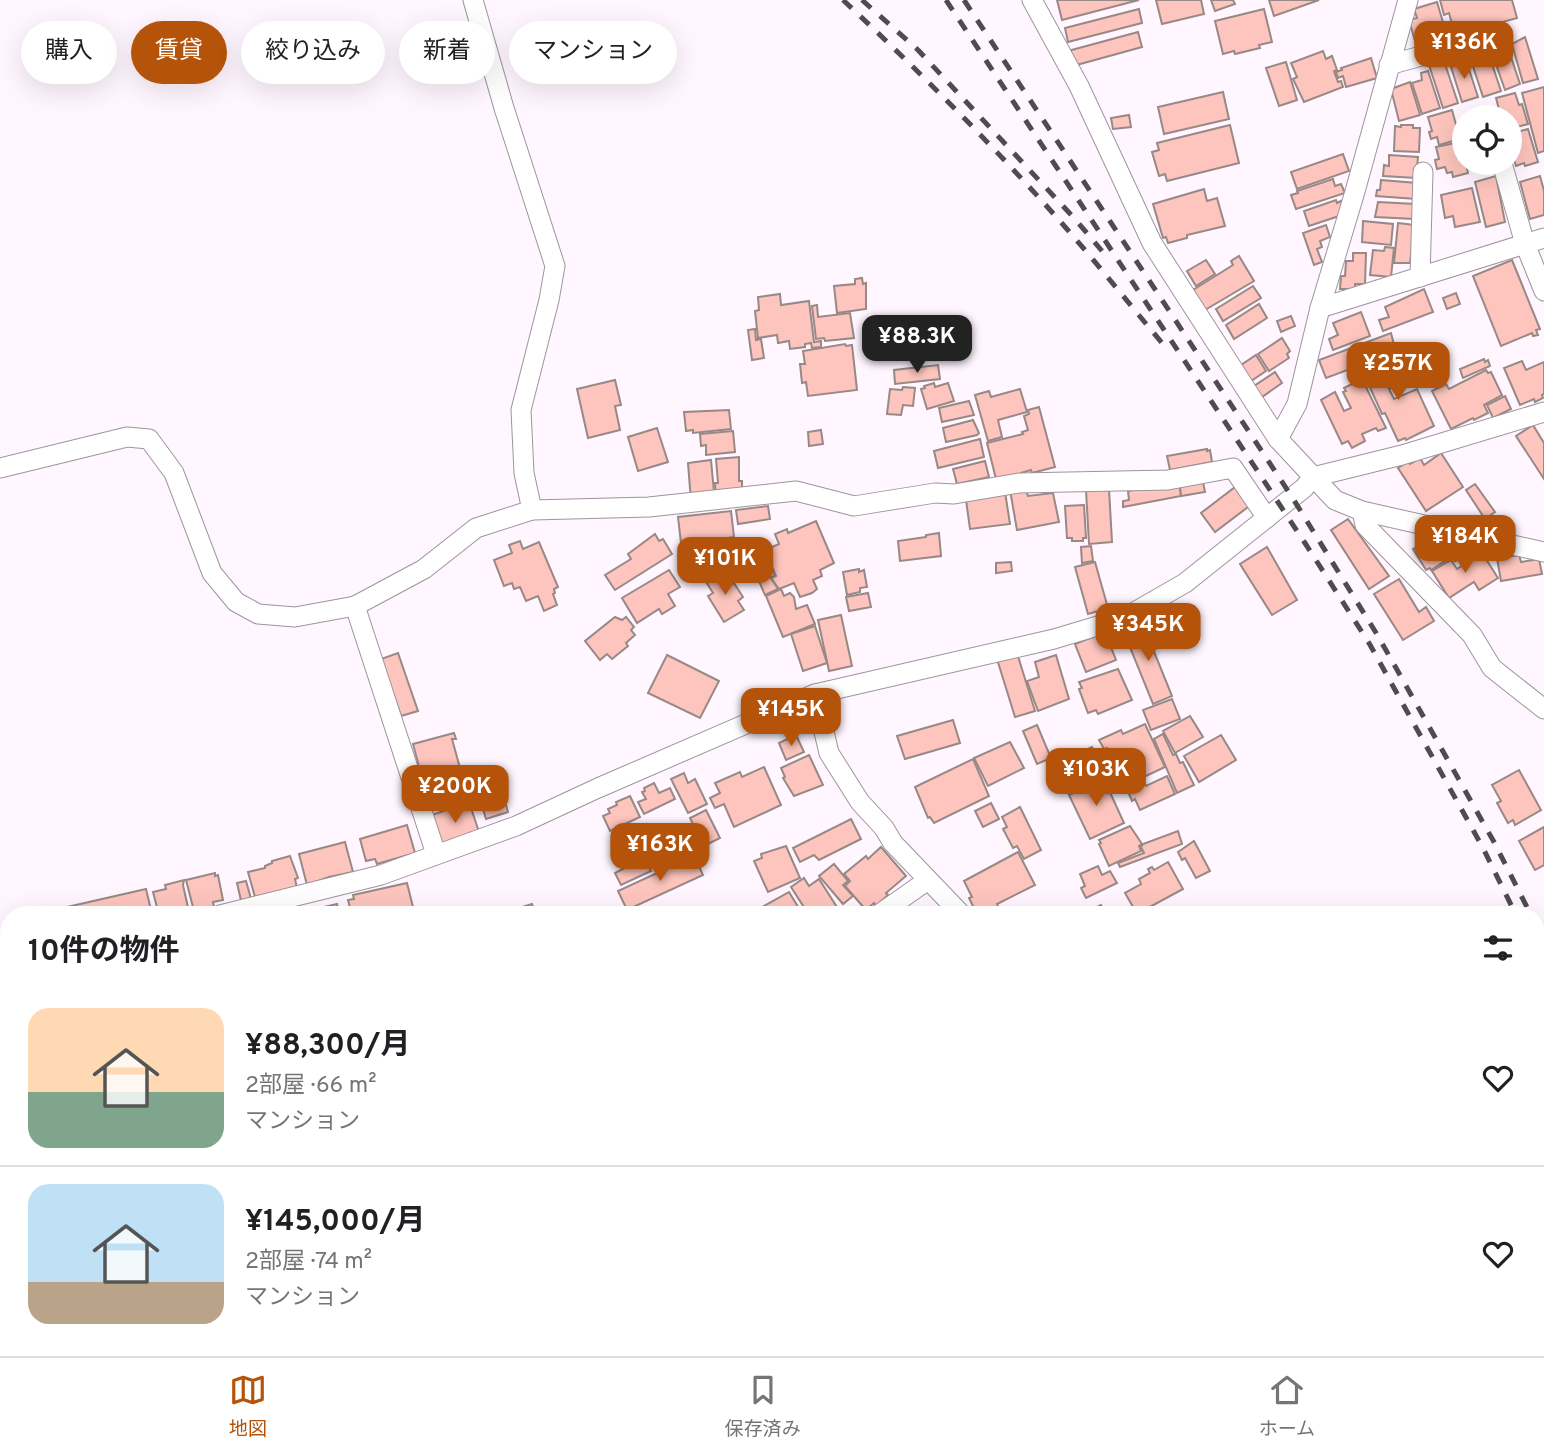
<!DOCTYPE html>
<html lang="ja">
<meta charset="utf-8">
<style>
:root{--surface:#fff;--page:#f6f6f6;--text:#202124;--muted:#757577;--line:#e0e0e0;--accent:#b45309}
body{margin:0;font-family:Overpass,"Noto Sans JP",sans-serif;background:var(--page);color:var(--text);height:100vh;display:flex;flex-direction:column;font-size:26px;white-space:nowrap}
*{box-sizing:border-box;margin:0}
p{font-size:23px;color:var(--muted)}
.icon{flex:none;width:38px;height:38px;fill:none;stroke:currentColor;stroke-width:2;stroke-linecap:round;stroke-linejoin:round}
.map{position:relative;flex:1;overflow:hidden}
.details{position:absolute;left:0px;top:906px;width:1545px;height:450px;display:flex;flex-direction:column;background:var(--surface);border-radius:28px 28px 0 0;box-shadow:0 7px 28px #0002}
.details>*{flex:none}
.top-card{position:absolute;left:21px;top:21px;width:700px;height:63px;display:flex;gap:14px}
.tools{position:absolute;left:1452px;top:105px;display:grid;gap:14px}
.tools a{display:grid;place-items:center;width:70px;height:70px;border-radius:50%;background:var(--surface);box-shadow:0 7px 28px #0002;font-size:35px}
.price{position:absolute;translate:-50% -60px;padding:0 16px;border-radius:14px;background:var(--accent);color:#fff;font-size:23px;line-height:46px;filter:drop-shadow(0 2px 4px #0008)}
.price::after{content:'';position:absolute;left:50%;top:42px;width:21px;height:16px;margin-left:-10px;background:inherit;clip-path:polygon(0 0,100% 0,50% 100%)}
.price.current{background:#222;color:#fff}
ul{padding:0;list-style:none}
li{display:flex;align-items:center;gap:21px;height:175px;padding:0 28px}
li+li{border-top:2px solid var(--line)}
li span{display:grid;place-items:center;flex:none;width:196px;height:140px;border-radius:21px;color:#555}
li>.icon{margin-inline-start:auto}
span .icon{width:84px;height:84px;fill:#fffc;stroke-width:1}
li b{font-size:30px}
h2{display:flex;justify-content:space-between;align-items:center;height:84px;padding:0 28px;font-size:30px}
.chip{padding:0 24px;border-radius:32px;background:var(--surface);box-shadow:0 7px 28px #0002;font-size:24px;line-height:63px}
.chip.current{background:var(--accent);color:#fff}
.tabs{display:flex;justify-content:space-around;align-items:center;height:98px;border-top:2px solid var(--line);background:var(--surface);font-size:19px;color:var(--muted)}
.tabs a{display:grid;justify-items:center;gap:4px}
.tabs .current{color:var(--accent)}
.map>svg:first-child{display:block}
</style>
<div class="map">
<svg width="1544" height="1356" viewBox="0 0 1544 1356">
<rect width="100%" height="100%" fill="#fff6ff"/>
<path fill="#7cbcbf" d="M1537,1154H1544V1356H1277L1278,1348H1536Z"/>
<g fill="#fdc5bd" stroke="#988886" stroke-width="2">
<path d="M1057,0H1139L1062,20Z"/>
<path d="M1156,0H1201L1204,14L1162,24Z"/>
<path d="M1211,0H1233L1235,4L1215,11Z"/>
<path d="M1269,0H1319L1274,16Z"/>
<path d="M1440,0H1512L1517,18L1455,35L1449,13L1444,15Z"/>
<path d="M1437,2L1448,39L1417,48L1409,20L1417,18L1414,9Z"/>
<path d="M1139,9L1142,23L1068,42L1065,28Z"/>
<path d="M1264,9L1272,42L1259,45L1260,48L1235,54L1234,51L1223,54L1215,21Z"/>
<path d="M1138,32L1142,47L1073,66L1068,51Z"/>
<path d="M1525,37L1538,79L1523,83L1512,44Z"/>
<path d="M1507,45L1520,84L1505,90L1491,50Z"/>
<path d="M1487,49L1501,91L1483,97L1469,54Z"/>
<path d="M1323,51L1326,59L1332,56L1337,70L1334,71L1338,82L1341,81L1343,87L1304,102L1293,79L1297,77L1291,63Z"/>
<path d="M1465,57L1478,97L1462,102L1451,67L1460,64L1458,60Z"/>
<path d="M1371,58L1377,78L1346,87L1343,76L1338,78L1336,72L1342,70L1341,68Z"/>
<path d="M1286,62L1297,100L1279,106L1266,68Z"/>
<path d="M1439,63L1440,66L1445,64L1458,103L1443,108L1429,65Z"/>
<path d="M1428,71L1440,108L1422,114L1412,83L1422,80L1421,73Z"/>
<path d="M1410,82L1420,115L1399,121L1391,89Z"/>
<path d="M1544,87V151L1538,153L1522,93Z"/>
<path d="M1223,92L1229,119L1164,134L1158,107Z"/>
<path d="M1515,93L1519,105L1522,104L1528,124L1510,129V117H1501L1496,98Z"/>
<path d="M1452,110L1460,139L1439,145L1437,137L1431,139L1429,132L1432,131L1428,117Z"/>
<path d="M1129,115L1131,127L1113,129L1111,118Z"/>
<path d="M1230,125L1239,163L1167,181L1165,174L1159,176L1152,152L1159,150L1157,143Z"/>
<path d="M1401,125H1413V128H1420L1419,152L1394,151L1395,126L1401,127Z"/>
<path d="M1528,129L1538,162L1525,166L1524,163L1516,166L1510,147L1513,146L1510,134Z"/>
<path d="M1455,143V145L1462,144L1468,173L1453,177L1452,172L1447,173L1445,167L1437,169L1435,160L1439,159L1436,147Z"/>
<path d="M1343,154L1349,171L1297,189L1291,172Z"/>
<path d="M1389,155L1418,157L1416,178L1383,176L1384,165L1389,166Z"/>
<path d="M1496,176L1505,222L1486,227L1475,182Z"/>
<path d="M1540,176L1544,191V215L1530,219L1520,182Z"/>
<path d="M1333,179L1335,186L1341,184L1345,193L1296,209L1291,195L1298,193L1297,191Z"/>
<path d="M1381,180L1417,183L1416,199L1376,196L1377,190H1380Z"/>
<path d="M1472,188L1480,222L1455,227L1453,216L1445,218L1441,195Z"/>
<path d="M1204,189L1207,201L1217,198L1225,226L1187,235V238L1168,243L1166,237L1163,238L1153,204Z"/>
<path d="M1336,200L1337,203L1341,201L1345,214L1309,226L1304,211Z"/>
<path d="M1378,202L1415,204L1414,219L1375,217Z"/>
<path d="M1363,221L1393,224L1391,245L1362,242Z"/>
<path d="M1398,223L1415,225L1410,263H1394Z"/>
<path d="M1326,225L1330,237L1320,241L1322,247L1317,249L1322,262L1314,265L1303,233Z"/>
<path d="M1385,247L1394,248L1391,277L1370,275L1373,250L1384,251Z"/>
<path d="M1353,253H1366L1365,284H1355V289H1340L1341,276H1345L1346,261H1353Z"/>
<path d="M1239,256L1254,281L1205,310L1193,290L1233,265L1231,261Z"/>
<path d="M1206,260L1215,274L1196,286L1187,271Z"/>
<path d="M1512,260L1540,329L1536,330L1538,335L1533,336L1532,333L1501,346L1473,276Z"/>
<path d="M862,278L863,284L866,283V309L837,313L834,286L855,284V279Z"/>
<path d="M1253,286L1261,298L1223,321L1216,309Z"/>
<path d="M1424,289L1433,312L1383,331L1379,320L1389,317L1385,307Z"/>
<path d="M1456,293L1460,304L1447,309L1443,298Z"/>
<path d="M780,294L781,305L809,301L814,342L821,341V347L812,348L811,343L805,344V347L790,349L789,341L778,343L777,335L758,338L755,311L759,310L758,297Z"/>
<path d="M1259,304L1267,318L1234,339L1226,325Z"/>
<path d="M817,305L818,317L850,313L854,338L825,341L824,338L816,339L812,306Z"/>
<path d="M1361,312L1370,336L1333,350L1329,339L1338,335L1333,323Z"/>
<path d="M1291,316L1295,326L1281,332L1277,321Z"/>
<path d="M755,329L756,340L761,339L764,358L752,360L748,330Z"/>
<path d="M1391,333L1396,352L1326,378L1319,360Z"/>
<path d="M1282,338L1290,351L1287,354L1289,358L1269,371L1258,354Z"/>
<path d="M845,344L846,346L852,345L857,390L808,396L806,382L802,383L800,364H805L803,351Z"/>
<path d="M1256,355L1266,371L1251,381L1241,365Z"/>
<path d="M1484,359L1485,362L1488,360L1490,366L1463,378L1460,369Z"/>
<path d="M1522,361L1526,370L1544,362V394L1542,395L1543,398L1535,402L1534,399L1520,405L1504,368Z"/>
<path d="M1386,362L1388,366L1399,362L1407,381L1389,389L1394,399L1417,389L1434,426L1406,440L1405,438L1398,441L1385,413L1382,414L1363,372Z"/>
<path d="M938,365L940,379L895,384L894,370Z"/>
<path d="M1486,370L1488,373L1491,372L1502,395L1484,405L1488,413L1474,420L1473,418L1451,429L1432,391L1446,384L1449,389Z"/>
<path d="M1275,372L1282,383L1262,397L1254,386Z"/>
<path d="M1362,379L1386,428L1378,431L1376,428L1362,434L1365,441L1352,448L1348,441L1342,444L1321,400L1335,392L1344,411L1351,408L1343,392L1346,391L1344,388Z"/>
<path d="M615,380L621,405L615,406L620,430L588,438L577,389Z"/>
<path d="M934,383L935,387L948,383L954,401L927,409L921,389L925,388L924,386Z"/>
<path d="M903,387L915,388L913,406L903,405L901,415L887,414L890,389L902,390Z"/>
<path d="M1020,389L1027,412L998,420L1002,437L988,441L975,395L989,391L991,397Z"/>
<path d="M1505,396L1511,409L1493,418L1487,405Z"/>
<path d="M969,401L974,415L942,422L939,408Z"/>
<path d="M1039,407L1055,467L1032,473L1031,470L1021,473L1022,477L996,479L987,443L1023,434L1022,432L1028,430L1024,416L1029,414L1028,410Z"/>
<path d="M729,410L731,429L693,433V430L686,431L684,412Z"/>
<path d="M973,420L979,433L977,435L946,442L943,428Z"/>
<path d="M1533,425L1544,443V479L1516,436Z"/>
<path d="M657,428L668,462L638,471L628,437Z"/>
<path d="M821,430L823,444L809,446L808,432Z"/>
<path d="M733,431L735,452L706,455V445L701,446L700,434Z"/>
<path d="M980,439L984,457L938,468L934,451Z"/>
<path d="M1207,449V451L1210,450L1212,462L1170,470L1167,456Z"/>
<path d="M1441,453L1463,487L1426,511L1398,468L1409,461L1410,464L1420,458L1424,465Z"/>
<path d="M739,457V481H742V488L716,497L715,483H718L716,459Z"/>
<path d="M711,460L714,492L691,501L688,463Z"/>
<path d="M985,461L989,477L957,484L953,469Z"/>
<path d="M1179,482L1181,496L1123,507V501L1129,500L1128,491Z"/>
<path d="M1203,482L1205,492L1181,496L1180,486Z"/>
<path d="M1239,484L1252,504L1215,532L1201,513Z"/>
<path d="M1475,484L1495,512L1485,519L1466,490Z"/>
<path d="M1109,489L1112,542L1089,544L1086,490Z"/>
<path d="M1010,490H1026L1028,496L1053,493L1059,522L1017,530Z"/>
<path d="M1005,492L1010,524L970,529L966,500Z"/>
<path d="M1084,505L1086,538H1083V541H1072V538H1067L1065,506Z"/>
<path d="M768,506L770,519L738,524L736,510Z"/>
<path d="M731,511L734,537L708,541L709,548L685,552L684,542L681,543L678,517Z"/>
<path d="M1348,519L1389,576L1369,589L1331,530Z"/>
<path d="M816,521L834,563L820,570L822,576L813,580L817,589L812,593L800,597L794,583L779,589L771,578L776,576L765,550L779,544L775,534L787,529L788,533Z"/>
<path d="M939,533L941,556L900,561L898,541L926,537V535Z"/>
<path d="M655,534L659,541L663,539L672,554L615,590L605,575L631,559L628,554Z"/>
<path d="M1431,539L1434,543L1440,540L1450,556L1457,552L1461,558L1455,561L1453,556L1431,570L1430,568L1426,570L1413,549Z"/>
<path d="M520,541L523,549L539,542L558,587L554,589L555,593L553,594L557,605L544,611L538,596L526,601L520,587L514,589L512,583L504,586L494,560L512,553L509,545Z"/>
<path d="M761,545L775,576L770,577L778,589L765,595L746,551Z"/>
<path d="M1091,546L1093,561L1082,563L1081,547Z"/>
<path d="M1267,547L1297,600L1272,615L1240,564Z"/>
<path d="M1482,553L1498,578L1479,590L1474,582L1449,598L1432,571L1451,560L1457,569Z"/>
<path d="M1519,555L1521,562L1539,559L1542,574L1501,581L1497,558Z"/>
<path d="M1011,562L1012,571L996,573V563Z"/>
<path d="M1095,562L1108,608L1088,614L1075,567Z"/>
<path d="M859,569V572L864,570L867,587L860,588V592L847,595L843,572Z"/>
<path d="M669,570L680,587L668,594L675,606L662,614L659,609L637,623L622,598Z"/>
<path d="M720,571L729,586L734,583L743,597L738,601L744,610L724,622L708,596L713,593L705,580Z"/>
<path d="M1399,579L1419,612L1426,607L1434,621L1403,640L1374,594Z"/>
<path d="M781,589L784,596L790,593L794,597L796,609L807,605L815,624L783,637L766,596Z"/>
<path d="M868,593L871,607L849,611L846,597Z"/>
<path d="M841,615L852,666L829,671L818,620Z"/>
<path d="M615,617L622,620L626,617L634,627L631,630L635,635L626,643L628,646L612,659L607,654L600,660L585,641Z"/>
<path d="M1142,622L1172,696L1153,704L1123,630Z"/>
<path d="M815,626L827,663L803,671L791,634Z"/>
<path d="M1105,632L1116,660L1086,672L1075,644Z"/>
<path d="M398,653L418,711L401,716L381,659Z"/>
<path d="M1017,653L1035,711L1015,717L997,659Z"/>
<path d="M667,655L719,681L700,718L648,693Z"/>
<path d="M1056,655L1069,699L1038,711L1027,681L1039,677L1035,662Z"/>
<path d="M1118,669L1132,700L1098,714L1096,710L1088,713L1079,689L1082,688L1079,682Z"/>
<path d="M1172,699L1180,719L1151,730L1143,710Z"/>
<path d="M1190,716L1203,737L1175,753L1163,731Z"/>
<path d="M953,720L960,743L905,759L897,736Z"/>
<path d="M1145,724L1165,767L1125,786L1107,748L1104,749L1099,740L1121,730L1123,734Z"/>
<path d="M1037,725L1051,758L1037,764L1023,731Z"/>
<path d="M454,733L456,739H452L460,768L422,778L413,744Z"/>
<path d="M1163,734L1173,755L1176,754L1180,763L1183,762L1194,785L1177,793L1154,739Z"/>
<path d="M796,735L804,752L786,760L779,743Z"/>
<path d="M1221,735L1236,760L1199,782L1184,756Z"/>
<path d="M1010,742L1024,768L988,786L974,758Z"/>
<path d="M1092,747L1099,762L1097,763L1100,769L1065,785L1053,764Z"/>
<path d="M809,755L823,785L794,796L783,778L785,777L781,768Z"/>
<path d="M973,759L989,796L934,823L930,817L928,818L915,787Z"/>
<path d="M764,767L781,805L734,827L724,804L715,808L710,798L720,793L715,783L740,772L742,777Z"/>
<path d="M1519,770L1541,810L1515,825L1513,820L1508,823L1497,803L1501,801L1492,785Z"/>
<path d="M684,773L688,783L695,779L707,804L688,813L671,779Z"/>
<path d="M455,774L461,797L429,806L423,783Z"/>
<path d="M1167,776L1175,794L1140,810L1135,799L1132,801L1126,787L1143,779L1146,786Z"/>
<path d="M492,777L495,785L500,783L508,812L486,819L478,792L482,790L480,780Z"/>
<path d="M1104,779L1124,823L1090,839L1069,795L1078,791L1077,788L1094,780L1095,783Z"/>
<path d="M654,783L659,793L670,788L675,799L644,814L638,802L646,799L642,792L645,791L644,788Z"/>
<path d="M630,796L640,817L610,831L603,816L610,813L608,809L617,805L616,802Z"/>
<path d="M459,800L460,805L469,802L481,838L440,848L429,816L452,808L450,803Z"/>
<path d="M991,803L999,819L983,827L975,811Z"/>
<path d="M1020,807L1041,850L1024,859L1017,846L1013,848L1003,829L1007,827L1002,817Z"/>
<path d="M706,810L720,838L692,852L686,839L697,833L690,818Z"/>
<path d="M851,819L861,839L819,860L814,855L800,862L793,848Z"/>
<path d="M407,825L415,853L377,864L375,859L366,861L360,839Z"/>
<path d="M1130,826L1142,844L1139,846L1141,851L1109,866L1099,844L1101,843L1099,840Z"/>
<path d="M1544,827V865L1535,870L1519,841Z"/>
<path d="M1178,831L1182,844L1120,867L1118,863L1144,853L1141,847L1143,844Z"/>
<path d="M677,832L687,853L656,868L650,857L658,852L653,842Z"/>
<path d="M1194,841L1210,871L1196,878L1185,858L1182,860L1178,852Z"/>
<path d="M345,842L353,872L329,877L307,885L299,854Z"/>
<path d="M786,846L800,878L768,892L754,861L762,858L761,854Z"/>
<path d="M881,847L906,876L886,893L888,895L876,906L874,903L866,910L845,886L850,881L844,874L866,856L868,859Z"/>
<path d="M641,849L651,871L621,885L615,873L625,868L621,859Z"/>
<path d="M1018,852L1035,885L997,904L999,908L985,915H982L980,910L976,912L969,898L972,897L964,881Z"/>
<path d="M290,856L298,878L295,879L297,888L255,897L248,872L265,868V866L272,863V861Z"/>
<path d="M694,856L703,875L627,910L618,891Z"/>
<path d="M1168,862L1183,889L1137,914L1125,893L1141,884L1139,879L1150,873L1148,869L1152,867L1154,870Z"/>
<path d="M834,864L848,881L843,885L853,896L843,904L819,876Z"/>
<path d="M1098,866L1102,875L1110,871L1117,883L1086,898L1081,888L1085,886L1080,874Z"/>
<path d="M215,873V876L218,875L223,900L213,902L214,907L194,911L186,880Z"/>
<path d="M804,878L809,886L819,879L842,915H809L791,887Z"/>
<path d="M184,880L183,885L189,912L175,915H159L153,892L166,889L165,885Z"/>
<path d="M246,881L252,902L242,905L237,883Z"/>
<path d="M407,883L415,915H352L348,900L354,899L353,895Z"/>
<path d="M146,889L151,910L127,915H69L67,907Z"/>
<path d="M789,892L803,915H748Z"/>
<path d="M337,904L339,915H322L320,908Z"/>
<path d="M532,904L536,915H518L516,909Z"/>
<path d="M1101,905L1106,915H1079Z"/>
<path d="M926,1348L927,1356H891V1353Z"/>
</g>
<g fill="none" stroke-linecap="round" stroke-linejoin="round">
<defs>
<g id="minor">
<path d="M473,0L504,108L555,266L549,300L521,410L524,473L532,510"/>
<path d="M1032,0L1079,86L1152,243L1278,439L1335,500L1362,511L1544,552"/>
<path d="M1389,65L1499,34"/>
<path d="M1502,163L1525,244L1544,291"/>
<path d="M1420,277L1423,172"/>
<path d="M1320,308L1544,238"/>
<path d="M1278,439L1297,404L1320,308L1354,195L1408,0"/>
<path d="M0,468L127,437L149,439L174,473L212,573L236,602L258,614L295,617L355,606L424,569L476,528L532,510L649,507L796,491L854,506L935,493L954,494L1019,483L1168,480L1233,468L1267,518"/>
<path d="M1362,511L1365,525L1472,635L1492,668L1544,709"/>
<path d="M355,606L436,854"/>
<path d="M815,694L829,753L860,802L884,828L893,843L962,915"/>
<path d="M220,915L381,875L516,826L598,788L815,694L1054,639L1124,618L1185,583L1304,488L1313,477L1402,455L1544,412"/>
<path d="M878,915L928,880"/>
<path d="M0,971L9,969"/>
<path d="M0,1087L9,1100"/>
<path d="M119,1348L121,1356"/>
<path d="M1184,1348L1188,1356"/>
</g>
</defs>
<use href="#minor" stroke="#9e949e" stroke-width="21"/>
<use href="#minor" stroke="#fff" stroke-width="19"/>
<g stroke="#4f4b4f" stroke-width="5" stroke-dasharray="12 12" stroke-linecap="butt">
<path d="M843,0C920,72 996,148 1066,228C1101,268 1134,310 1168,350"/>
<path d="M862,0L918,50L1075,219L1102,251"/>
<path d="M946,0L1305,543L1369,643L1483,848L1516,915"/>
<path d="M964,0L1292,497L1378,636L1494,842L1531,915"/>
<path d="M1536,925L1544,940"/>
<path d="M1536,957L1544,973"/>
</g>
</g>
</svg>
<div class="tools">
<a><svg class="icon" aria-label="locate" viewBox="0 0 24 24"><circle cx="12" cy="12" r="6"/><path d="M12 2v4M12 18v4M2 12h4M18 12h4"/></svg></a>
</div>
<b class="price" style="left:1464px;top:81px">¥136K</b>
<b class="price current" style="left:917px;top:375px">¥88.3K</b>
<b class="price" style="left:1398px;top:402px">¥257K</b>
<b class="price" style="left:1465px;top:575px">¥184K</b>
<b class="price" style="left:725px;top:597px">¥101K</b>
<b class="price" style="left:1148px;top:663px">¥345K</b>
<b class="price" style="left:791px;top:748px">¥145K</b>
<b class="price" style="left:1096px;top:808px">¥103K</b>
<b class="price" style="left:455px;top:825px">¥200K</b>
<b class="price" style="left:660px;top:883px">¥163K</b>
<div class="top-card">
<a class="chip">購入</a>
<a class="chip current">賃貸</a>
<a class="chip">絞り込み</a>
<a class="chip">新着</a>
<a class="chip">マンション</a>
</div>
<section class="details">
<h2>10件の物件<svg class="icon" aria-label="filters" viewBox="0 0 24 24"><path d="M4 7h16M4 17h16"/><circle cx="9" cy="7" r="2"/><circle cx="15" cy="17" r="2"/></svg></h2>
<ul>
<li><span style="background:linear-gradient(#ffd9b3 60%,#7fa58c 0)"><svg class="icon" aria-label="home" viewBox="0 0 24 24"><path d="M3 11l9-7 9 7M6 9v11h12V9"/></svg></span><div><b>¥88,300/月</b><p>2部屋 · 66 m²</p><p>マンション</p></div><svg class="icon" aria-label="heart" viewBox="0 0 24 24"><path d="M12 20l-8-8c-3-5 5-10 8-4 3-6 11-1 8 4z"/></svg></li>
<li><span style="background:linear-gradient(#bfe0f5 70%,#b9a48a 0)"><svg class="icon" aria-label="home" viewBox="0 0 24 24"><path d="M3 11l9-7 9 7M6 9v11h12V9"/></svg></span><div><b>¥145,000/月</b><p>2部屋 · 74 m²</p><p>マンション</p></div><svg class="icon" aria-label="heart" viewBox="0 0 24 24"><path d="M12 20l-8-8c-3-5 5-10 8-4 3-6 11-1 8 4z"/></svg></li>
</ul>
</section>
</div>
<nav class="tabs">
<a class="current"><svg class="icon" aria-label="map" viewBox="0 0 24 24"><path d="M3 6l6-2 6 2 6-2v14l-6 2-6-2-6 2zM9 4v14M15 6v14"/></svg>地図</a>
<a><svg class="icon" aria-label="saved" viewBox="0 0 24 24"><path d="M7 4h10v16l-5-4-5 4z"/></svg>保存済み</a>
<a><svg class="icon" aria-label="home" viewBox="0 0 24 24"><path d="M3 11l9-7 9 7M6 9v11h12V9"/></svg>ホーム</a>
</nav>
